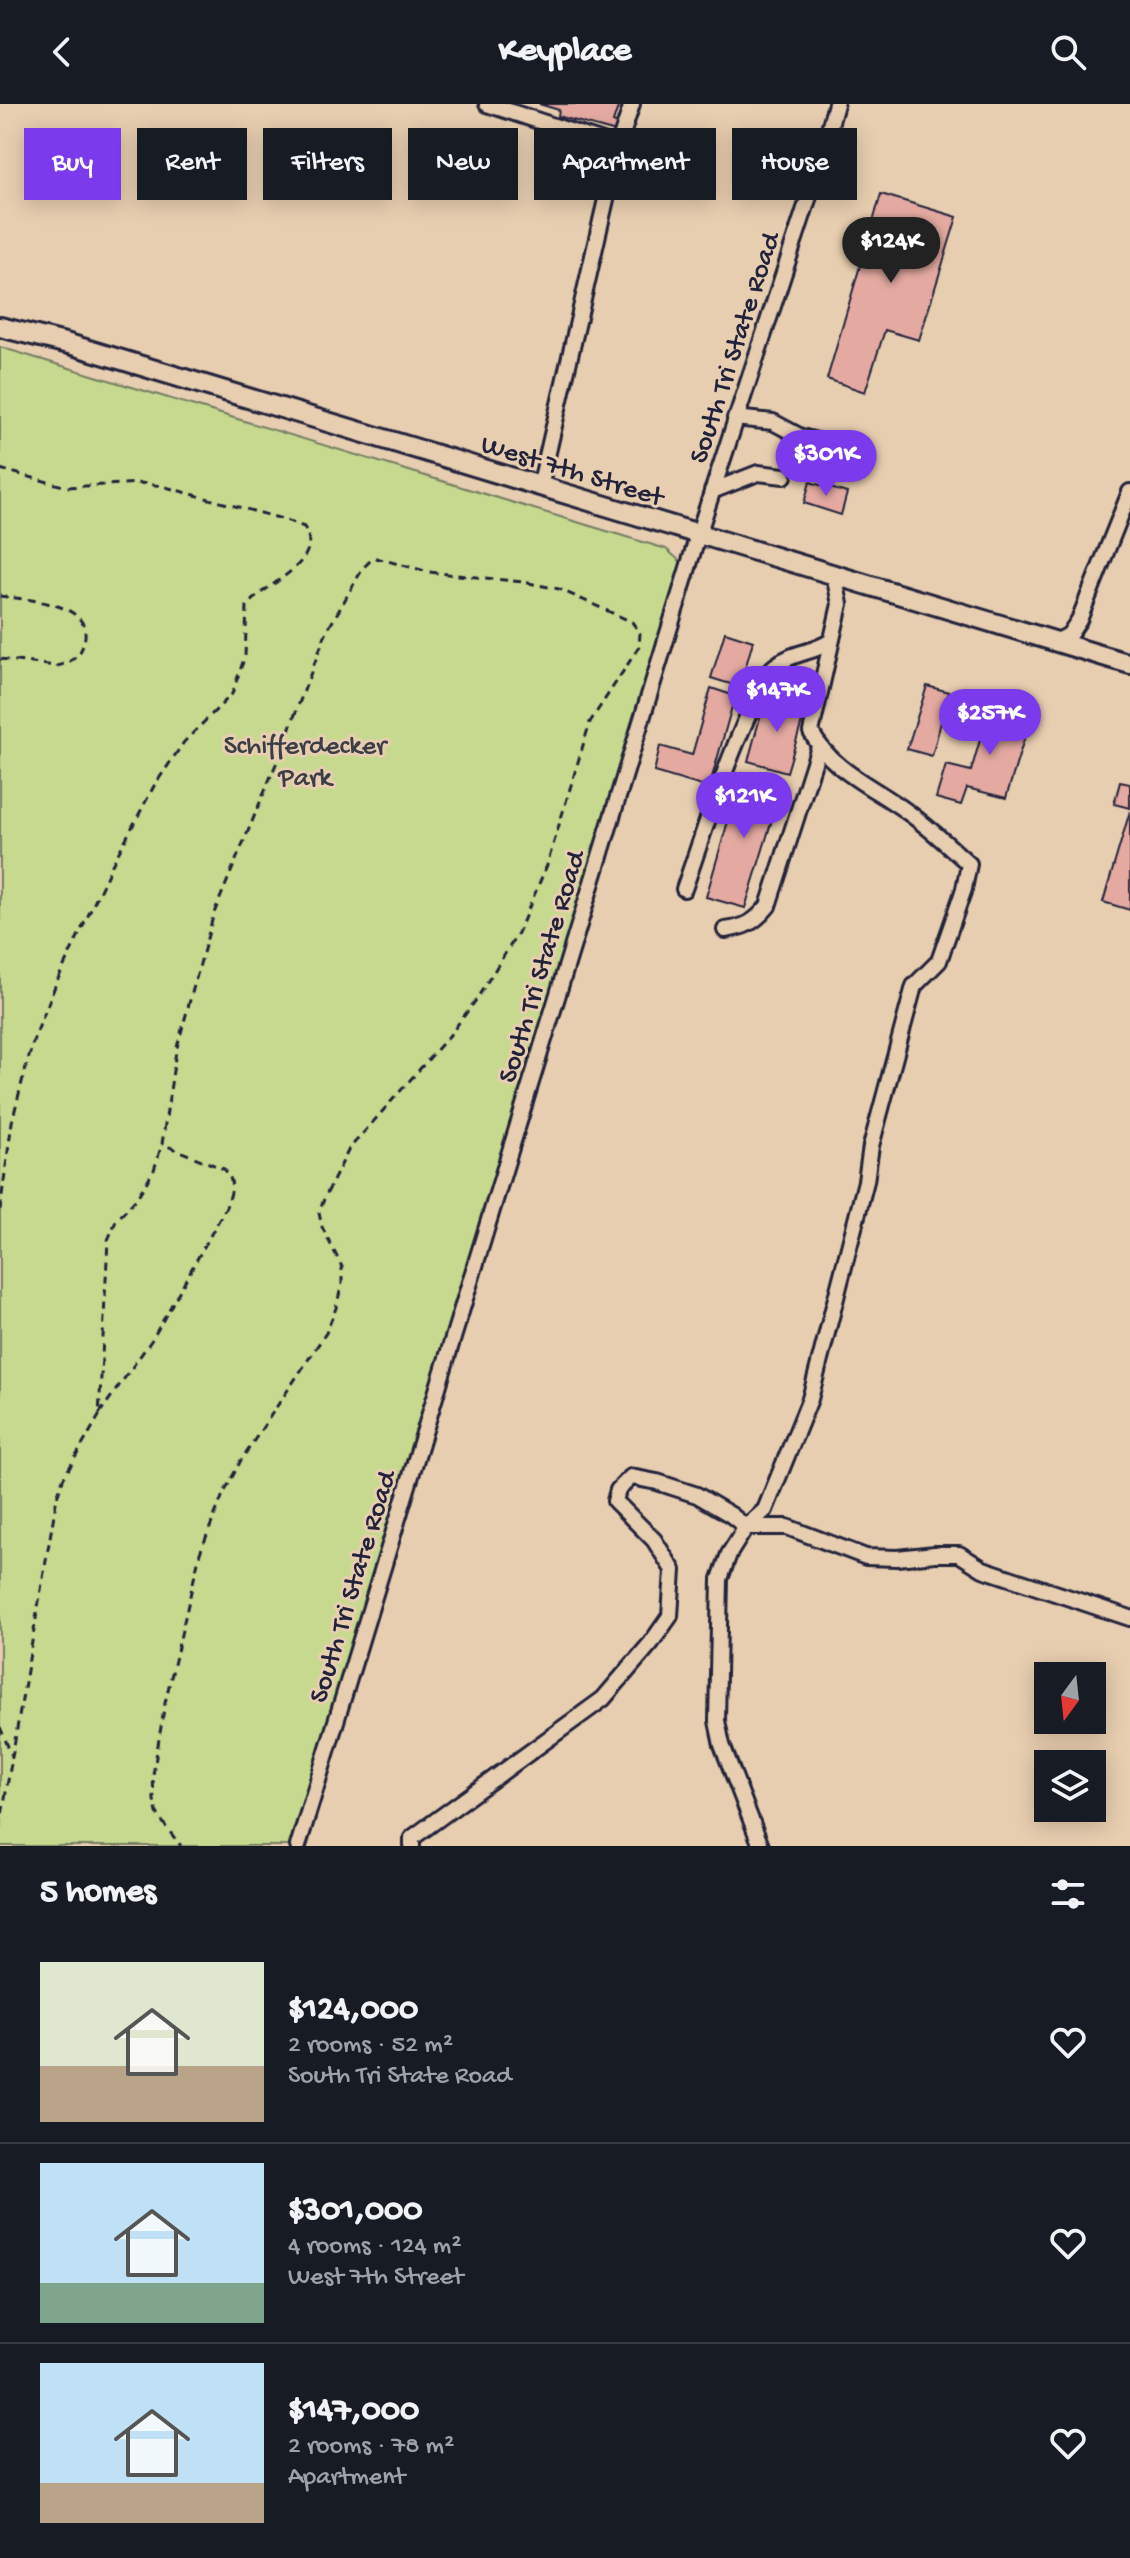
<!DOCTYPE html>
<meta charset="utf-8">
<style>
:root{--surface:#171b24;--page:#20242c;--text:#f1f3f6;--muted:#9ea1a6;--line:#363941;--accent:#7c3aed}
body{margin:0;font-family:"Gochi Hand",sans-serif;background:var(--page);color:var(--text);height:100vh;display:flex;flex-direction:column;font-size:30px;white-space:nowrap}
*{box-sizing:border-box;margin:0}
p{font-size:26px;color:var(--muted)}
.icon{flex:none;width:44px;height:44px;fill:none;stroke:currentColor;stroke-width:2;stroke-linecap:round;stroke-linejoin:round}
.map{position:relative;height:1742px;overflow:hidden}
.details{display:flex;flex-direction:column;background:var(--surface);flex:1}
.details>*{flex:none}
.banner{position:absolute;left:24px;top:24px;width:1082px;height:72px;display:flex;gap:16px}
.needle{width:52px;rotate:195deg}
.controls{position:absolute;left:1034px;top:1558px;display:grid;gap:16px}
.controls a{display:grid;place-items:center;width:72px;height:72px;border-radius:0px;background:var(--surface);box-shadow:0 4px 20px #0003;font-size:40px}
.price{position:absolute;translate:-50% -68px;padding:0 18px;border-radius:28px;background:var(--accent);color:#fff;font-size:26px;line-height:52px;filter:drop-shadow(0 2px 4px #0008)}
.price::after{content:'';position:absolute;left:50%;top:48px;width:24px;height:18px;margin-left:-12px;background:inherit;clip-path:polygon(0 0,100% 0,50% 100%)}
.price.on{background:#222;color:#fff}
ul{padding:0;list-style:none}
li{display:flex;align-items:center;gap:24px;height:200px;padding:0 40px}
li+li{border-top:2px solid var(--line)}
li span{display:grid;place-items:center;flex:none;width:224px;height:160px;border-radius:0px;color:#555}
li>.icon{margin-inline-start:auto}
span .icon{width:96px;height:96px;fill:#fffc;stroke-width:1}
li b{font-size:34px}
h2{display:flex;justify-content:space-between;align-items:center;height:96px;padding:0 40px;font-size:34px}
.chip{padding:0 28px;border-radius:0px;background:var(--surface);box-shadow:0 4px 20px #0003;font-size:28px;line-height:72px}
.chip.on{background:var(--accent);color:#fff}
header{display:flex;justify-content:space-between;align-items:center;height:104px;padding:0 40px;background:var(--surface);font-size:36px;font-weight:800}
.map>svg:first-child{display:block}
</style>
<header><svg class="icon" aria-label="back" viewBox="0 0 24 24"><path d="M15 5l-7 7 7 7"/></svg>Keyplace<svg class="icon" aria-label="search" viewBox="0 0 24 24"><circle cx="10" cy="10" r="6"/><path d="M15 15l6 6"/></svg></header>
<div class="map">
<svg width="1130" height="1742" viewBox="0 0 1130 1742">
<rect width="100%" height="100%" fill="#e8ceb0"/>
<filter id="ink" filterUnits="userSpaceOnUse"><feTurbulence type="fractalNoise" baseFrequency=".0125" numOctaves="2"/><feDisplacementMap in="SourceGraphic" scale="16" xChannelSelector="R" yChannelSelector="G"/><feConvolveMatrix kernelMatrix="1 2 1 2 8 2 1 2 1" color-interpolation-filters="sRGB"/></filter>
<g filter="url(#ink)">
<path fill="#c7d98e" stroke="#747e64" stroke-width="2" d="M0,243L666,445L680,457L683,466L293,1742H0Z"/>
<g fill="#e4aaa1" stroke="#22223b" stroke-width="2">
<path d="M539,0H619L613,18L618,20L616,28L558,12L559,6Z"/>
<path d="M881,90L957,113L919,236L885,226L865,288L827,275Z"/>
<path d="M810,378L847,389L841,411L804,399Z"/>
<path d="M725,528L753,537L740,583L711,574Z"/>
<path d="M927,582L949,588L932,652L907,645Z"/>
<path d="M711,584L735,592L709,684L654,668L660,642L692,651Z"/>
<path d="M766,592L806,604L787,668L748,657Z"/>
<path d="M991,598L1032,609L1006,694L967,684L961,701L936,694L946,661L971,667Z"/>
<path d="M742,669L783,680L745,804L706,793Z"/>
<path d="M1120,678L1130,680V704L1114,700Z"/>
<path d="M1130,707V806L1103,798Z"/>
</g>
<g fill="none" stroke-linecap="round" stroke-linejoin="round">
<defs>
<g id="minor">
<path d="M487,0L618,43"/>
<path d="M735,314L773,318L801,333L848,345"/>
<path d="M540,383L618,43L632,0"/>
<path d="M712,387L758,369L784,372"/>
<path d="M1056,538L1069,531L1079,516L1130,388"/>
<path d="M684,785C705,725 724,663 751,605C757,590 763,572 775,562C792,548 814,549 831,537"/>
<path d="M725,826C746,823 755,818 768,802L819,643"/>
<path d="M298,1742L698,431L815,74L836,0"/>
<path d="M412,1742V1734L603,1595L651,1539L670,1512L673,1466L654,1436L615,1397L618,1386L631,1373L657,1378L697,1391L731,1411L746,1423H787L866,1453L897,1454L935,1450H959L983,1465L1130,1514"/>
<path d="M761,1742L722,1641L717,1617L720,1475L729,1450L746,1423L765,1406L810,1295L866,1077L871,1042L914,882L939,857L964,785L969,760C949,742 929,723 906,707C872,682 832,667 811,628L840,500L834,471"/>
</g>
<path id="major" d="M0,223L69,240L1130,560"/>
</defs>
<use href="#minor" stroke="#22223b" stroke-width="20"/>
<use href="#major" stroke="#22223b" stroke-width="24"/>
<g stroke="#22223b" stroke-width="3" stroke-dasharray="8 6" stroke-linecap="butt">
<path d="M0,365L67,383L140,379L162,382L286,416L304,423C327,459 263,480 247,502L245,552L232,590L184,638L154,682L112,761L57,877L34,935L24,970L12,1018L0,1106"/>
<path d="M0,492C26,496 95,498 84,538C81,552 70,559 57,562L0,555"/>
<path d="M99,1310L153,1234L224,1107C231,1092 237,1078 224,1065L162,1040"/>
<path d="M0,1623L12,1652"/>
<path d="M0,1723L57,1393L63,1375L99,1312L108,1136L116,1117L136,1095L154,1066L162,1040L176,947L214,809L276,660L326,529L363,464L371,456L376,454L429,468L523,478L559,485L632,518L640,529L639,543L590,618L547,761L518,829L476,896L449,932L349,1045L324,1095L319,1109L322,1123L342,1163V1179L336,1204L326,1229L241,1356L222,1393L200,1449L165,1599L153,1671L154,1696L157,1709L166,1723L181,1742"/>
</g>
<use href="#minor" stroke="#e8ceb0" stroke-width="14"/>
<use href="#major" stroke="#e8ceb0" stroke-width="18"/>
</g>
</g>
<g text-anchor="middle" stroke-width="6" stroke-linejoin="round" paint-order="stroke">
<g font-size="28" fill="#22223b" stroke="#e8ceb0">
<text transform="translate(732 243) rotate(-72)" y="10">South Tri State Road</text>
<text transform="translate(573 364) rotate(17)" y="10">West 7th Street</text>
<text transform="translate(539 862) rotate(-73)" y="10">South Tri State Road</text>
<text transform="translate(350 1482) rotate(-73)" y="10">South Tri State Road</text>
</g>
<g font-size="28" fill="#3b3d47" stroke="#e8ceb0">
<text x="305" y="649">Schifferdecker<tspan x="305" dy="32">Park</tspan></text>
</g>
</g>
</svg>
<div class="controls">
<a><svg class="needle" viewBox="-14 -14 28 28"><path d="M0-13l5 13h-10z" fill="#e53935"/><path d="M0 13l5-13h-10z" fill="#9ea1a6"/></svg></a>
<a><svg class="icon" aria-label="layers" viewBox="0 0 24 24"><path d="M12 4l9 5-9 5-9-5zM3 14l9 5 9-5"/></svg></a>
</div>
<b class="price on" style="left:891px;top:181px">$124K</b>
<b class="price" style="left:826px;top:394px">$301K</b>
<b class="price" style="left:777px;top:630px">$147K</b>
<b class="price" style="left:990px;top:653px">$257K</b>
<b class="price" style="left:744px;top:736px">$121K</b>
<div class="banner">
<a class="chip on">Buy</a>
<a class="chip">Rent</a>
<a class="chip">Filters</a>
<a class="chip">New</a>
<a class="chip">Apartment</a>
<a class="chip">House</a>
</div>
</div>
<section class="details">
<h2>5 homes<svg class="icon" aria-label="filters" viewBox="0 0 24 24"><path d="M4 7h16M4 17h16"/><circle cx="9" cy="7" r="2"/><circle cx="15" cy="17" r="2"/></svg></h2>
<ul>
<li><span style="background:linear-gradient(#dfe7d0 65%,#b9a48a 0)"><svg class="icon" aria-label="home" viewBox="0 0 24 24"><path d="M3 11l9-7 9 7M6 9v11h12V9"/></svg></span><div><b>$124,000</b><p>2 rooms · 52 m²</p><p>South Tri State Road</p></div><svg class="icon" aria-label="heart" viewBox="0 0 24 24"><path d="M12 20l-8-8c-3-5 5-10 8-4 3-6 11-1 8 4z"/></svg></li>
<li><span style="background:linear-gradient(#bfe0f5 75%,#7fa58c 0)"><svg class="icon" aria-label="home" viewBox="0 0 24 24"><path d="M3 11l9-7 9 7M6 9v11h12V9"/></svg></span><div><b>$301,000</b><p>4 rooms · 124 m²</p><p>West 7th Street</p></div><svg class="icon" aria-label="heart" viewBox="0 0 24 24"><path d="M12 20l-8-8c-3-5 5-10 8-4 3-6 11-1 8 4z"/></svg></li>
<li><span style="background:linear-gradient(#bfe0f5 75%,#b9a48a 0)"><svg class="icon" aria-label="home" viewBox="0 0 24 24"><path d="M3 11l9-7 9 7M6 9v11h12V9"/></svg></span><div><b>$147,000</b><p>2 rooms · 78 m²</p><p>Apartment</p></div><svg class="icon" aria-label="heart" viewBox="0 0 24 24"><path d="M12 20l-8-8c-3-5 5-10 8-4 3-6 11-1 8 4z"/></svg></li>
</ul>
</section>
